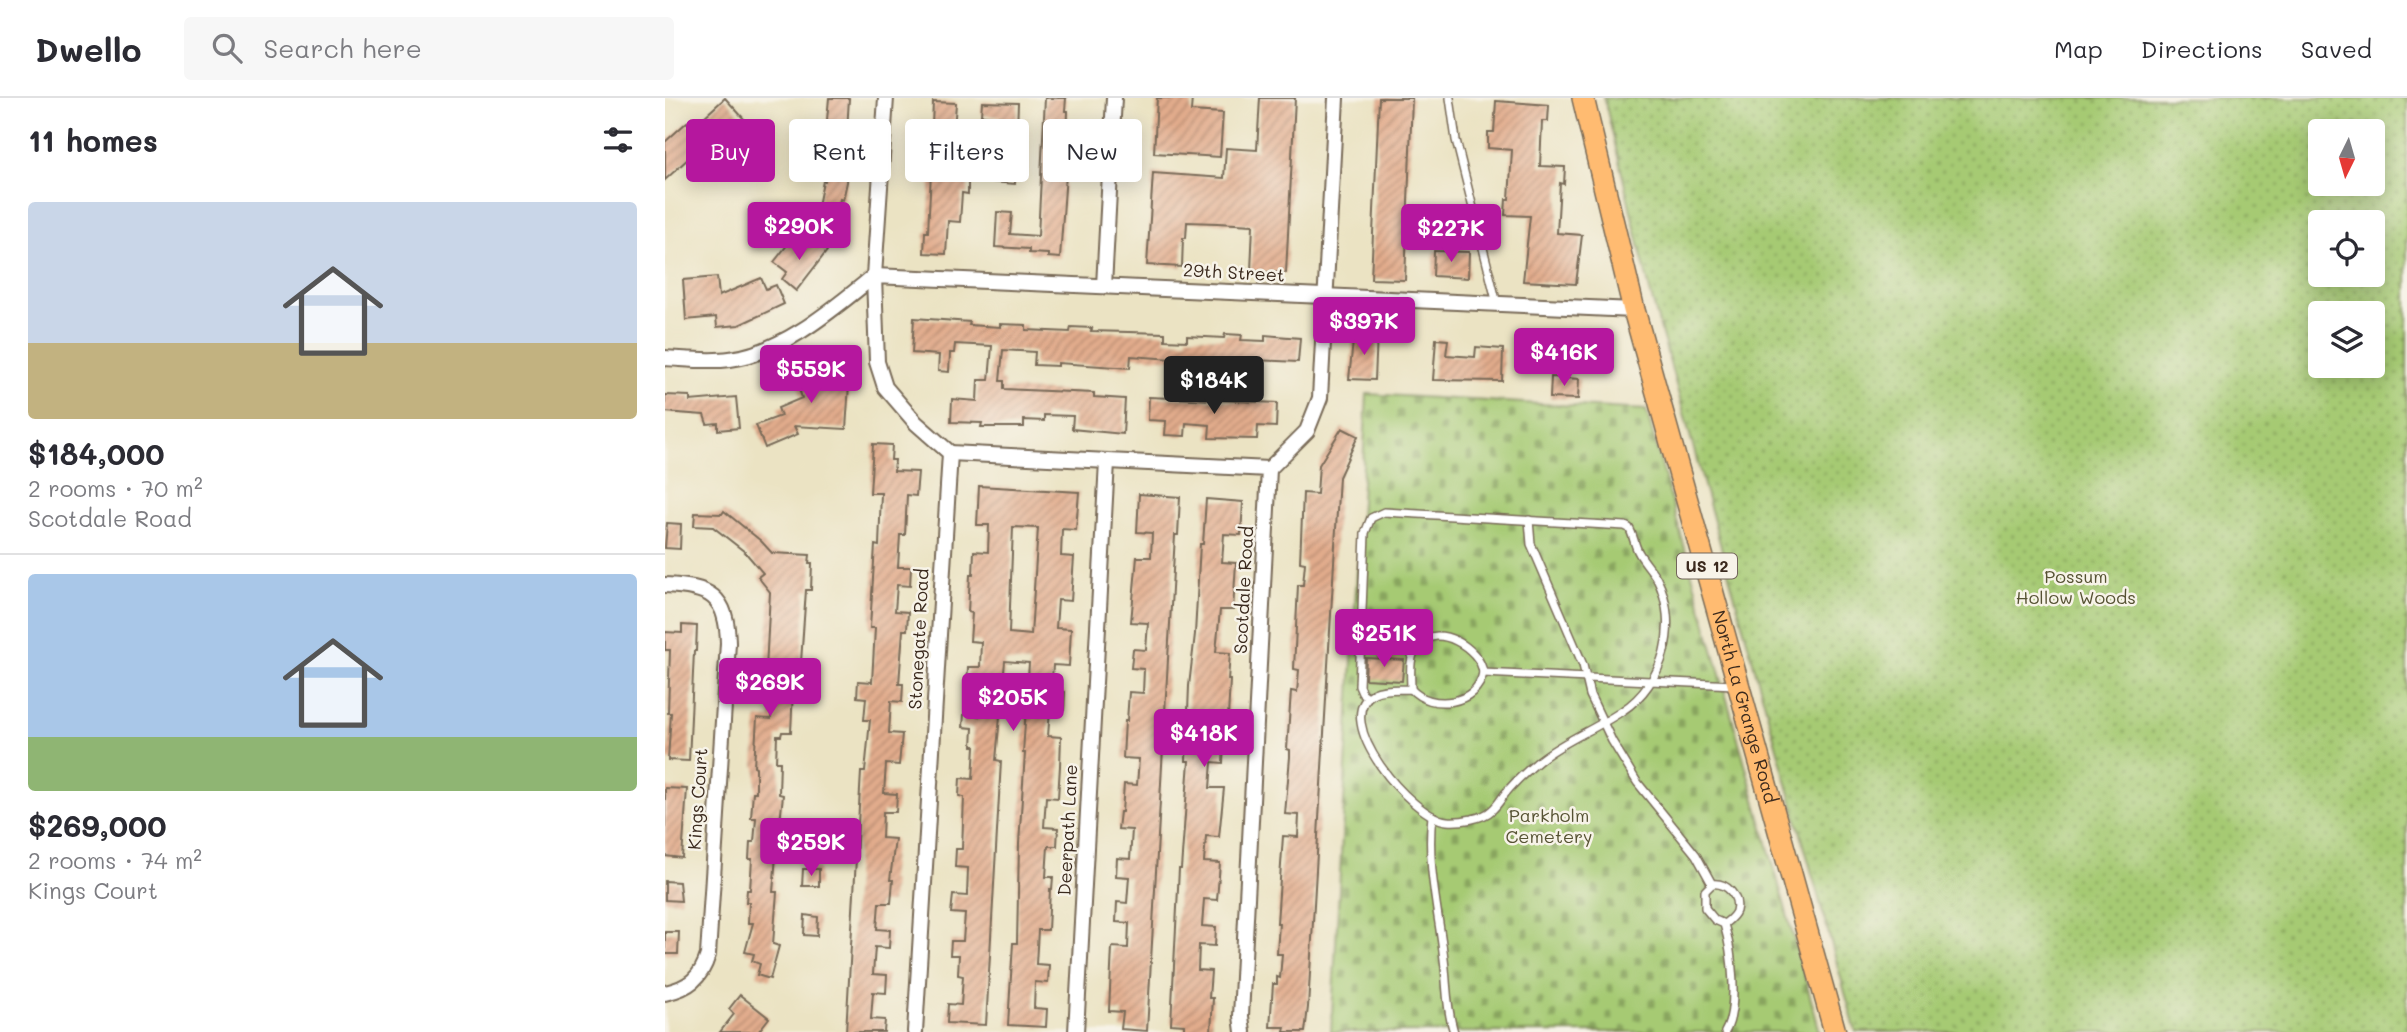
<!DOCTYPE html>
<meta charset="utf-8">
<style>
:root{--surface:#fff;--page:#f7f7f7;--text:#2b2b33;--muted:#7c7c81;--line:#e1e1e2;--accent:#b5179e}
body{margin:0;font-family:Mali,sans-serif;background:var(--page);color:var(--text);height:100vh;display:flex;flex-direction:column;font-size:26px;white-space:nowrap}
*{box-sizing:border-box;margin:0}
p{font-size:23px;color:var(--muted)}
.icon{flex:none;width:38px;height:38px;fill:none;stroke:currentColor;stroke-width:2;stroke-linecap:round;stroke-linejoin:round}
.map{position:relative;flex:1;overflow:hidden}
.details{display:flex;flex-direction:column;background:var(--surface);width:665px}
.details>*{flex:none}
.banner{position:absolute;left:21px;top:21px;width:665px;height:63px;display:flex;gap:14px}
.needle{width:46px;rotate:185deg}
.buttons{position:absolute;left:1643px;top:21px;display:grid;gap:14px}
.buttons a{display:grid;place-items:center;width:77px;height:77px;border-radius:7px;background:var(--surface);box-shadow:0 4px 18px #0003;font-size:35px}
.price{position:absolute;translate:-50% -60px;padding:0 16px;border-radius:7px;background:var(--accent);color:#fff;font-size:23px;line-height:46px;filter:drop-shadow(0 2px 4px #0008)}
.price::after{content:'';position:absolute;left:50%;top:42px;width:21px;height:16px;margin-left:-10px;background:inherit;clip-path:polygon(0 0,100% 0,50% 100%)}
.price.on{background:#222;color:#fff}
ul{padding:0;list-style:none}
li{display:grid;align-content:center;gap:14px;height:371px;padding:0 28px}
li+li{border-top:2px solid var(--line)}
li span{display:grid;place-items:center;height:217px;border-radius:7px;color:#555}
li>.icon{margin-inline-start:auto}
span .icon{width:126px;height:126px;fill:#fffc;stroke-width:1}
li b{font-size:30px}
h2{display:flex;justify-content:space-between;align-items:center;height:84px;padding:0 28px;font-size:30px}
.tag{padding:0 24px;border-radius:7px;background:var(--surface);box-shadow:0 4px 18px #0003;font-size:24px;line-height:63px}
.tag.on{background:var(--accent);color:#fff}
header{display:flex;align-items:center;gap:42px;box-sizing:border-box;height:98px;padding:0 35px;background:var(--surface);border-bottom:2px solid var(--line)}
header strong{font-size:33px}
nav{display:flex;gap:38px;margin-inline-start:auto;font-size:24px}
.search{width:490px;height:63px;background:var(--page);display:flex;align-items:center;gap:18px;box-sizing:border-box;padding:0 24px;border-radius:7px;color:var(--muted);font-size:26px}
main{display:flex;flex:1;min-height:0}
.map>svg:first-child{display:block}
</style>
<header>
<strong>Dwello</strong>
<div class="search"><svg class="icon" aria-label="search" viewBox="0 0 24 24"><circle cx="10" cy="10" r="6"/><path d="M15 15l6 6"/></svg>Search here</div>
<nav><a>Map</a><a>Directions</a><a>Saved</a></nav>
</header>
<main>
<section class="details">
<h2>11 homes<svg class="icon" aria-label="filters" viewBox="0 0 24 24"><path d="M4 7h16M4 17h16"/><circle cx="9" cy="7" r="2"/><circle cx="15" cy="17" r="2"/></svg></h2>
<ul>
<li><span style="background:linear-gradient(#c9d6e8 65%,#c2b280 0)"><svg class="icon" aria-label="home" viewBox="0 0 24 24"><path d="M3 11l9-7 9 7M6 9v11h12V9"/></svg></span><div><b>$184,000</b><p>2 rooms · 70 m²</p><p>Scotdale Road</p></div></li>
<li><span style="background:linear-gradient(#a9c7e8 75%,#8fb573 0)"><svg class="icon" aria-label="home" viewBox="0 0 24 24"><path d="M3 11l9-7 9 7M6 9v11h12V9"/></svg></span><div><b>$269,000</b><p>2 rooms · 74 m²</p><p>Kings Court</p></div></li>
</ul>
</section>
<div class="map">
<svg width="1742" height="934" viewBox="0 0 1742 934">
<defs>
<pattern id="cemetery-stones" width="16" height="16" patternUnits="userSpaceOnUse" patternTransform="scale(1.75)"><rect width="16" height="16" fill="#a6ca73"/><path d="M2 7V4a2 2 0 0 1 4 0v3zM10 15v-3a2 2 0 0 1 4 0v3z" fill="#88a45e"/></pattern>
<pattern id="park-dots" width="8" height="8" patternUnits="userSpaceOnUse" patternTransform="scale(1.75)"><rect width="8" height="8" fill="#a6ca73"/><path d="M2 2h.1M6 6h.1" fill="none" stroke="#88a45e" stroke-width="1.8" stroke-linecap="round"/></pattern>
<pattern id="building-hatch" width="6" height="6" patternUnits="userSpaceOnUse" patternTransform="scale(1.75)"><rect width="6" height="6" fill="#e2ac8c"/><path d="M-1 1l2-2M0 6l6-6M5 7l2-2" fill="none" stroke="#b88c72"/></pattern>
</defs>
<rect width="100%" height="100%" fill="#f7f3e8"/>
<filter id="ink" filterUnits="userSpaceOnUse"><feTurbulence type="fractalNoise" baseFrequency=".0143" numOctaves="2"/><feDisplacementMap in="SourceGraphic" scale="14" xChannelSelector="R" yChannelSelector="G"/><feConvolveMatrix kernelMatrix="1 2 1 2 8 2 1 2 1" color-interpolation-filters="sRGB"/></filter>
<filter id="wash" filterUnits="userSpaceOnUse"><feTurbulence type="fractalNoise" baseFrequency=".00686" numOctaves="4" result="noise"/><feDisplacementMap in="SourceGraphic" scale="28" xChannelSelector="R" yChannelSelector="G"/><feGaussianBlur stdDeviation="1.57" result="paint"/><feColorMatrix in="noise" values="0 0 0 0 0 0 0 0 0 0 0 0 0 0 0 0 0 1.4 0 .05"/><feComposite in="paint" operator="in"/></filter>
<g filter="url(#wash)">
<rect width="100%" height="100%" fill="#ebe3c3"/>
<path fill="url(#cemetery-stones)" stroke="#707a48" stroke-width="2" d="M702,296L981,312L1155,934H666Z"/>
<path fill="url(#park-dots)" stroke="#707a48" stroke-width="2" fill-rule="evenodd" d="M939,0H1742V934H1191L986,197ZM1656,33H1708V86H1656ZM1656,124H1708V177H1656ZM1656,215H1708V268H1656Z"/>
<g id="blocks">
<g fill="url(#building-hatch)" fill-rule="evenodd">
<path d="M60,0L80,22L56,44L50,36L0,82V44L22,24L27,30Z"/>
<path d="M164,0H184L182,33H186L182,84L178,102L175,101L168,137L148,133L158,83H160L165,23L162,22Z"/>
<path d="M380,0H401L400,13H403L401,76L395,160L383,159V156L364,155V151L330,149L332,114L347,115L345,136L373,138Z"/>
<path d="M492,0H527L526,13L558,15L555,59L489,55Z"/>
<path d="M595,0H630L621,175L586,173L588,127L552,125L522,124L521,140H518L517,169L482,167L488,75L559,80L561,50L592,52Z"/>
<path d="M714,0H747L740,182L706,181Z"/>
<path d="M831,3L884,7L883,23H877L875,68L900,69L899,86L895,85L892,135L917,137L911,186L858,183L865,118L840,117L841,101H844L847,52L823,50V34H829Z"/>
<path d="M268,4L291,5L288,46L303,47L302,69L335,71L338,19L316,17L317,4L353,5L350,86L303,82V96L297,95L295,124L283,123L281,156L259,155L260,134H263L266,74H270L273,28H267Z"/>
<path d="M146,140L162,153L131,193L117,181L122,174L109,164L127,141L136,153Z"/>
<path d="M769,153L804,154L803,180L768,178Z"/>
<path d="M52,179L54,198L96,180L101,191L111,187L119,206L74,227L52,229L51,219L21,222L18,182Z"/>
<path d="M249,220L305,224L304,227L335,229V226L361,227V232L405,234L406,229L427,230L426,233L500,235V242L522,243V238L559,240L560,236L577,237L576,242L600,243V237L635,240L633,264L591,262V268L545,265L544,275L520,273L521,262L466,258L465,270L393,265V268L369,267L370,254L338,252L335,283H339V291L429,295V299L460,301L458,336L407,331L408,318L379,317V323L359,322V329H316L317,325L286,324L287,301L312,303L313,282H324L327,248L290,246L289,255H285L284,274L273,273L274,257L247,255Z"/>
<path d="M689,234L712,236L710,282L684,281Z"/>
<path d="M908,234L915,262L894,267L891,253L877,257L874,242Z"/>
<path d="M771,241L783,242L781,257L810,259L811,249L838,251L837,283L768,282Z"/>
<path d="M145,267L147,271H185L181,331L129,328L133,336L100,350L91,327L116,318L113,310L137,300L128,273Z"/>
<path d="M886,279L914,281L913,301L885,300Z"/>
<path d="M0,297L25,298V303L71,299L74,330L53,332V325L42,326L39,317L0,314Z"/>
<path d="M484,299L612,305L611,329L593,328L592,341L544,340L545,327L521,325L520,338L500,337L501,323L483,322Z"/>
<path d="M677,330L693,338L674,379L643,909L640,934H619L620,929H605L608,886H612V879L615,880L617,856H612L614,825H612L618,738L633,739L634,717L620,716L625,659V652L622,651L626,593L632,594L634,572L629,571L633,487H638L640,465L635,464L638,395L652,396L654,367Z"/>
<path d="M208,346L227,347L226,362H230L229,373L253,374L251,398L242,397L240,437H235L233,469H246L245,488L232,487L230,513L243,514L242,532H238L234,586H238L237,604L226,603L224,635L237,636L234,667L221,666L219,695L232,696L231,714H218L217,740L230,741L225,782H228L226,805H214L212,831L225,832L224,850L210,849L208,876L222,877L221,895L208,894L206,921L220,922L219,934H181L196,674H200L205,622H199L201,600L192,599L193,583L207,584L210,530H205L210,447L214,448L216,395H205Z"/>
<path d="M314,388L414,394L411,432L397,431L396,458L409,459L406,503L393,502L391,530L406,531L404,568L388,567L386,593L400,594L399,612H385L383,638L396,639L395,668L393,700L381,699L379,729L393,730L392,748H383L381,779H388L387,791H385L383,832H373L371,866L384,867L383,885L370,884L369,910L382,911L381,929L343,927L348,845H352L354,746L360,655H358L364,565L340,563L331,662L336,663L321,927L282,925L283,906L296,907L298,878L293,877L294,857H285L286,843H298L300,816L286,815L288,797L302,798L303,770L290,769L291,751H297L299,699L294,698L295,680L308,681L310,648H307L308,630L298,629L299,616L314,618L316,589H302L303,569H315L316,544L305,543L307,515L303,514L305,477H308L309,453L323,454L324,427H312ZM348,429L373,430L366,537L344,535Z"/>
<path d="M474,396L515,399L513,437H510L482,933L456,931L458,914L444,913L447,849L463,850L464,825L451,824L452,804L462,805L464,779L451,778L452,760L465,761L467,732L453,731L455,714H457L459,686L472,687L474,661L458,660L460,623H462L464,594L478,595L479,571L466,570L468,551L481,552L483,525L466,524L472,459H486L487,435L472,434Z"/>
<path d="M541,401L578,404L576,437L559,436L557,464L571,465L568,512H555L551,554L565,555L563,582H565L563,619L547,618L546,644L559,645L558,665L547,664L545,690H559L554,739L541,738L539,764L555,765L552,802L539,801L537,828L551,829L550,848L534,847L533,872L546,873L544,900H548L546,934H519V927L506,926L514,771H516L524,663H521L524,588L530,536L535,446H538Z"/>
<path d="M59,413L96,443L107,455L145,457L144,465H147L146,492H141L134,593L128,592L126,634H117L116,638H112L111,664H115L114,696L118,697L115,724L109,723L107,745L112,746L108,794H112L108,846L114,848L105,881L92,877L95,866L87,863L89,856L80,854L88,825H83L84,804H81L82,792H85L87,761H84L85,744H89L91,720H86L88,694H91V669L89,668L92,620L106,621L107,591H100L105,494L93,479L98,475L80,454L48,429L29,428L30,415L57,416Z"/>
<path d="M2,425L16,426L15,451L0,450Z"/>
<path d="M17,527L32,528L31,553H29L24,663L3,662L6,615H3L5,552H0V534L17,535Z"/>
<path d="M701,560L739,562L737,583L700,581Z"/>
<path d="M0,690L22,691L17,760L0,758Z"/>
<path d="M138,771H154V788H137Z"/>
<path d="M0,783L14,784L16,803L0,802Z"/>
<path d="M140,817L153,819L152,838L139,837Z"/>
<path d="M0,834H14L13,856H0Z"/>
<path d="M75,897L104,920L93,934H55L69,916L64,911Z"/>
</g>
</g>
</g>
<g filter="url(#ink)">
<use href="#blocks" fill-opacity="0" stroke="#796b58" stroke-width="2"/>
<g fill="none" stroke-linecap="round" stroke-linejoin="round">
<defs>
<g id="lane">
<path d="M785,0L791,42L832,206"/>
<path d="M864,422L866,446L918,567L925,597L947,643L972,684L1031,757L1047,786L1040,793V810L1050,822L1059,826C1067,852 1074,911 1060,934"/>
<path d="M746,591C766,613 812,607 818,575"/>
<path d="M703,599L697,595L694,588L700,435L706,420L719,414L960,428L964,430C969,438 969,447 974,455C979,464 987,472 992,481C1015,526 999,586 957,613C931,631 900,642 875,662C864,671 853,681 844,691C838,697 834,706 827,712C818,721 795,724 782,723C747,720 663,620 709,595C720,590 734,592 746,591C746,578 743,559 753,547C771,524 816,550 818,575C902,579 985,583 1069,587"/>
<path d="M767,718C761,769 775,819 780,870C782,891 782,913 789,934"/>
<path d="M1047,786C1061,784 1075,798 1071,813C1069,819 1064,822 1059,826"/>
</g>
<g id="street">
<path d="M439,188L449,0"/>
<path d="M0,260C21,261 44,264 65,261C119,254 168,211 209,178L221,0"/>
<path d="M285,355L604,371L576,918L578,934"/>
<path d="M604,371L642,333L655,300L671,0"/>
<path d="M0,487C45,489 62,497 63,545L43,857C36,880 24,890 0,895"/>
<path d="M250,934L285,355L251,325L220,289L212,264L209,178L969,212"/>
<path d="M411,934L442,364"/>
</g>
<g id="primary">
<path id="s1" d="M918,0L969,212L1170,934"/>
</g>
</defs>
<use href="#lane" stroke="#796b58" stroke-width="10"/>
<use href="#street" stroke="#796b58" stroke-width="18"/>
<use href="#primary" stroke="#796b58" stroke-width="24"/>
<use href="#lane" stroke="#fff" stroke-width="7"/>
<use href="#street" stroke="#fff" stroke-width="14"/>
<use href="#primary" stroke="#ffbb71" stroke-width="21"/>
</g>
</g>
<g text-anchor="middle" stroke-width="5" stroke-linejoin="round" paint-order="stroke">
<rect fill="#f7f3e8" stroke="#73665b" stroke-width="2" x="1012" y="455.5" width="60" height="25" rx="5"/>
<g font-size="16" font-weight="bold" fill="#3b2a1e">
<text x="1042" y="474">US 12</text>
</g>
<g font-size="18" fill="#3b2a1e" stroke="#f7f3e8">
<text transform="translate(569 175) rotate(3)" y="6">29th Street</text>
<text transform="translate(579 492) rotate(-87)" y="6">Scotdale Road</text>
<text transform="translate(254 541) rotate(-87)" y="6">Stonegate Road</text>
<text dy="6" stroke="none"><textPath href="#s1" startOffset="630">North La Grange Road</textPath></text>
<text transform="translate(33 701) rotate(-86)" y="6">Kings Court</text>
<text transform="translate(403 732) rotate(-87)" y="6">Deerpath Lane</text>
</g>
<g font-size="18" fill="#565233" stroke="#f7f3e8">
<text x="1411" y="485">Possum<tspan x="1411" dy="21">Hollow Woods</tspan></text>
<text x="884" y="724">Parkholm<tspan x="884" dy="21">Cemetery</tspan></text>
</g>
</g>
</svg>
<div class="buttons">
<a><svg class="needle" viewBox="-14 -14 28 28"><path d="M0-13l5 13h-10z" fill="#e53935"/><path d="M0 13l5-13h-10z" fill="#7c7c81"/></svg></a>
<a><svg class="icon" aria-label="locate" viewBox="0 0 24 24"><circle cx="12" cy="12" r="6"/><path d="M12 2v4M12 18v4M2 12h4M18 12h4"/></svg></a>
<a><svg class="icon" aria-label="layers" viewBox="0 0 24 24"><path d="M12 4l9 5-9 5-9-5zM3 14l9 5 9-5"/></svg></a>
</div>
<b class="price" style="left:134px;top:164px">$290K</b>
<b class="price" style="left:786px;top:166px">$227K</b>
<b class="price" style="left:699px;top:259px">$397K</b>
<b class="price" style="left:899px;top:290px">$416K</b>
<b class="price" style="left:146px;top:307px">$559K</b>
<b class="price on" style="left:549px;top:318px">$184K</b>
<b class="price" style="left:719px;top:571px">$251K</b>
<b class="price" style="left:105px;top:620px">$269K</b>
<b class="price" style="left:348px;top:635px">$205K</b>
<b class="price" style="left:539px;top:671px">$418K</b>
<b class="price" style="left:146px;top:780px">$259K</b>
<div class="banner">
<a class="tag on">Buy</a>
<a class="tag">Rent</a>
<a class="tag">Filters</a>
<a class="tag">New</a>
</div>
</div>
</main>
